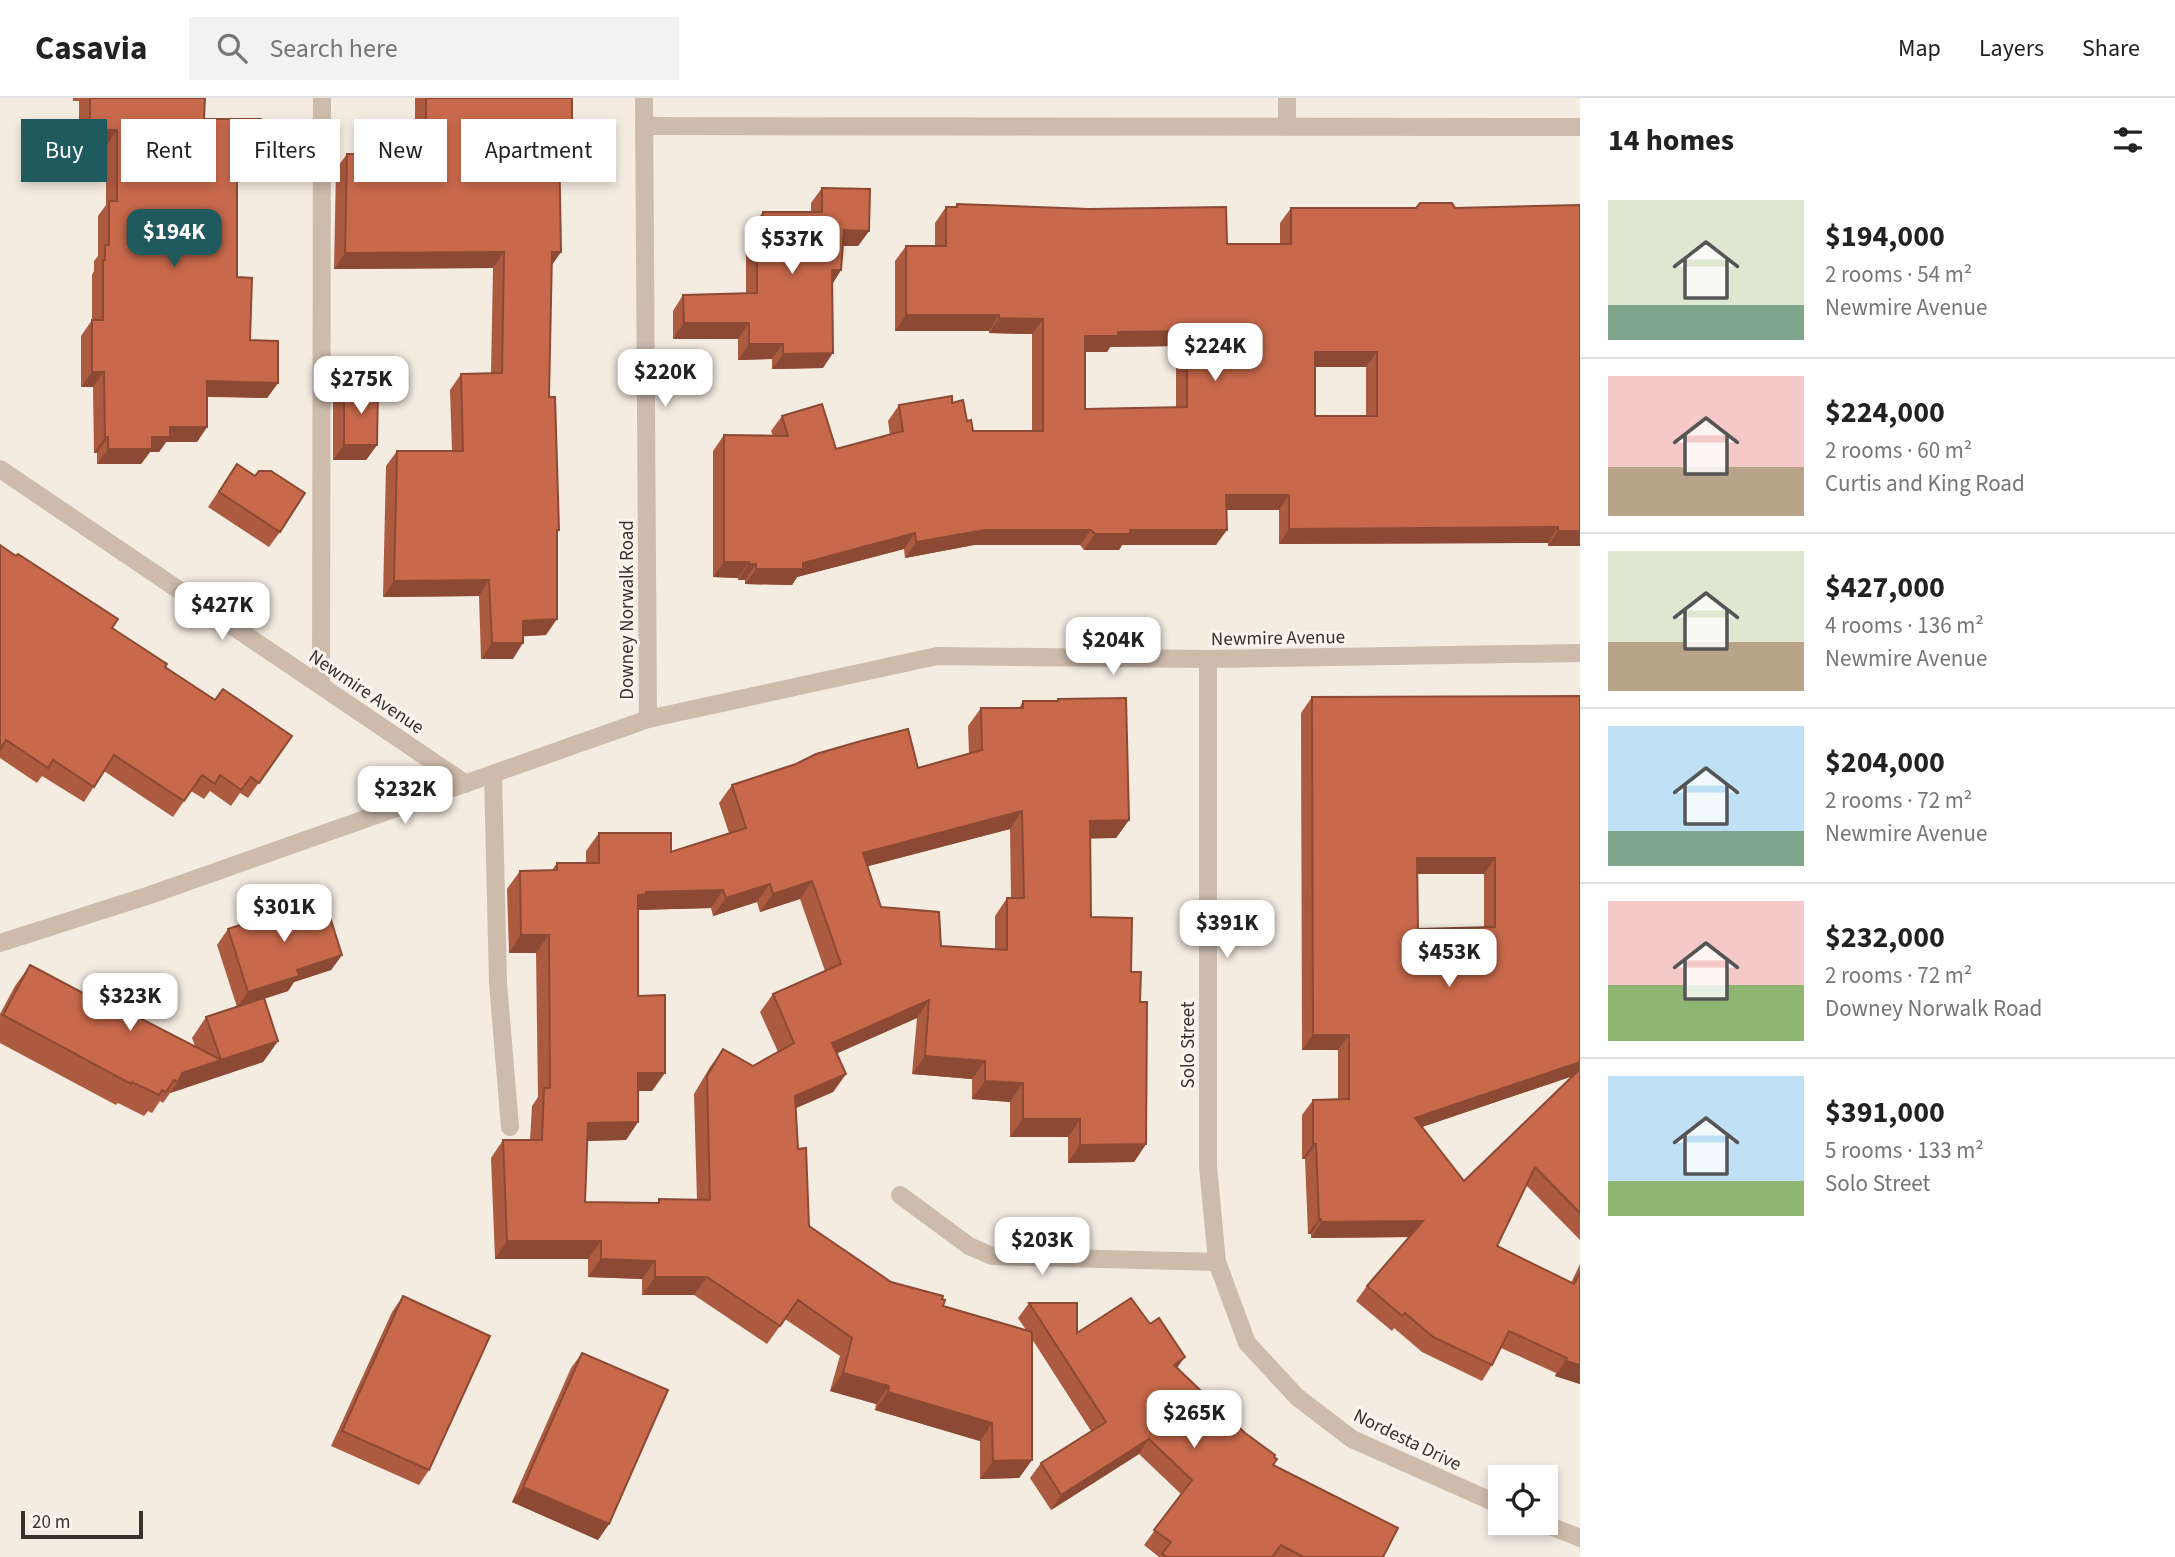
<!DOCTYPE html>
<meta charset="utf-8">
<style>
:root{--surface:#fff;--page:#f2f2f2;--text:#222;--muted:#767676;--line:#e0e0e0;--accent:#1f5a5e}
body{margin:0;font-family:"Source Sans 3",sans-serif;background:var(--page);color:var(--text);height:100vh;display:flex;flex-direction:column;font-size:26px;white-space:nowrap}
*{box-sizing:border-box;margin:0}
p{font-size:23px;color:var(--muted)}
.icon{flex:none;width:38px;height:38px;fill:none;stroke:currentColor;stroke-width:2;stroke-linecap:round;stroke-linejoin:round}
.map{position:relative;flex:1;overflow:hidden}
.side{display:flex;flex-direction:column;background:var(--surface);width:595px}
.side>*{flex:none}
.banner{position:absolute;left:21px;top:21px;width:665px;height:63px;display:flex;gap:14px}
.buttons{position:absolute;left:1488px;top:1367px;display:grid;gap:14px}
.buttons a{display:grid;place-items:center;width:70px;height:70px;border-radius:0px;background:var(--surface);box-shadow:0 4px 10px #0003;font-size:35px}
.scale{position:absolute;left:21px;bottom:18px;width:122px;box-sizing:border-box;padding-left:7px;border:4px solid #3b302b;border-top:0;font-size:19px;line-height:24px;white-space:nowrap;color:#3b302b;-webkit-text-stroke:5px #fbf5ee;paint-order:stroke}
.price{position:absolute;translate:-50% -60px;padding:0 16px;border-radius:14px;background:#fff;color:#222;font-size:23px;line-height:46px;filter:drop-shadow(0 2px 4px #0008)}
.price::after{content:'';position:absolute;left:50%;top:42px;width:21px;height:16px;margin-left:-10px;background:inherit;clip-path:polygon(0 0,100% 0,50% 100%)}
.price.active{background:var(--accent);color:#fff}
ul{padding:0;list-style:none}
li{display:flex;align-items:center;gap:21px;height:175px;padding:0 28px}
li+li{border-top:2px solid var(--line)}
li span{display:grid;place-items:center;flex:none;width:196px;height:140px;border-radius:0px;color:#555}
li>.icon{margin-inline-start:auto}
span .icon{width:84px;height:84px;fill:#fffc;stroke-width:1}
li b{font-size:30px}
h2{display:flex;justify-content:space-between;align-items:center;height:84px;padding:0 28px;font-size:30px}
.tag{padding:0 24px;border-radius:0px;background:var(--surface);box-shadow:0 4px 10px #0003;font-size:24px;line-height:63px}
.tag.active{background:var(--accent);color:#fff}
header{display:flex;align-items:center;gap:42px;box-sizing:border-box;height:98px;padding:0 35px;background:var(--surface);border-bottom:2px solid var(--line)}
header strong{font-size:33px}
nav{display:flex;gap:38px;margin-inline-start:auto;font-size:24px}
.search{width:490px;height:63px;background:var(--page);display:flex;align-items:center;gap:18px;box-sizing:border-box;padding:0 24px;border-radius:0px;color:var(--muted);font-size:26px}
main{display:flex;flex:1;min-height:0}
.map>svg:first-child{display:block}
</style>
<header>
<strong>Casavia</strong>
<div class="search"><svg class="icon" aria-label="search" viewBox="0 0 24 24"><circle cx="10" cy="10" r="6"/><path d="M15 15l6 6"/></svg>Search here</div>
<nav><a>Map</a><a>Layers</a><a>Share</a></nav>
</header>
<main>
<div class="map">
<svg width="1580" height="1459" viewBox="0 0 1580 1459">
<rect width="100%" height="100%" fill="#f4ebe1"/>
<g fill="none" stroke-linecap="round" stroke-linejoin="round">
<g stroke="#cdbbac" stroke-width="18">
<path d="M321,587L322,0"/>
<path d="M493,676L498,885L510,1029"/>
<path d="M0,845L150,797"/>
</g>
<g stroke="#cdbbac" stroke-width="18">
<path d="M644,0L648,621"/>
<path d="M644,28L1580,29"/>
<path d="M1287,29V0"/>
<path d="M0,371L466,686"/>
<path d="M1208,561V1068L1217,1164L1247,1245L1297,1299L1352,1341L1500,1407"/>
<path d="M150,797L648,621L937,558L1208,561L1580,555"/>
<path d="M900,1097L969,1148L992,1158L1217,1164"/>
<path d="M1540,1424L1580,1440"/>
</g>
</g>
<g fill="#ac5a40" fill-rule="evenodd">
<path d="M73,0H205L204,21L250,79H237V179L250,242L278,285L267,300L207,299V329L197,344H166L159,354H150L141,366H97V355H94L93,289H81V238L92,222V177L94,173V163L98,158V118L106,107V48H88V42H79V3H73Z"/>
<path d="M415,0H572L561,55H559L551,168L549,299L557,435L546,537L523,538L513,561H481L479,498L383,499L386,368L397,353H452L450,292L461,276L491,275L493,170L334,171L336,71L347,56H415Z"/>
<path d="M822,90L869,133L858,148H843L841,172L833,185L823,270L772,271V261L738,262V241H673V213L683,197L746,195V150L752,141V129L763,114H811V105Z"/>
<path d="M957,106L1227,146H1280V125L1291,110L1580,448H1548V445L1279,446V412H1226L1216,447H1122L1119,452H1084L1080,447H974L905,460L904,451L797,479L792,487L745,486V482H738V480L713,479V353L724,337L773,338L771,333L782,318L836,351L890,337L888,323L899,307L952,305L967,323L973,333H1032V236L989,235V233H895V163L906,148H935V125L946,109H955ZM1176,248V309L1085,311V254H1107L1110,249ZM1315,269H1366V318H1315Z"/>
<path d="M344,288L377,347L366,362H333V304Z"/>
<path d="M237,366L255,378L280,434L269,449L208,409Z"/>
<path d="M0,447L165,569L215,602L292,638L248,700L240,695L231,708L210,693L204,701L191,693L173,719L104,673L84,704L42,678L37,685L0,660Z"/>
<path d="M1580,598V1142L1526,1087L1497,1148L1571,1185L1580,1166V1286L1555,1278L1556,1275L1501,1250L1492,1267L1482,1283L1422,1254L1394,1230L1392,1233L1356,1203L1367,1188L1409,1139L1311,1140V1136H1308L1305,1061H1302V1017L1313,1002L1338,1001V952H1302L1301,615L1312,599ZM1417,776H1484V829L1418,831ZM1573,978L1464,1083L1422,1029L1487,1007Z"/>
<path d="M1058,601L1129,722L1116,740H1090L1091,819L1131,874L1140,904L1146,1046L1134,1064L1068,1065V1039H1010V1004L972,1001V981L912,976L917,920L837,955L846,976L833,994L796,1010L798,1051L809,1128L891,1184L942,1201L943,1208L1026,1232L1018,1220L1029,1205L1077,1235L1177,1270L1245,1335L1274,1359L1273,1367L1383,1459H1159L1144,1447L1181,1396L1139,1356L1051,1412L1030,1380L1041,1365L1091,1333L1032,1241V1362L1019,1380L980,1381V1343L875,1312L876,1306L830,1293L840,1258L785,1221L767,1246L694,1197H642V1181L588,1179V1161H495L491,1060L503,1042H530L532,1008L538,999L536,855H509L507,791L520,773L552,772L557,765H586V753L599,735L671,754L729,735L719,705L732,687L918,670L969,656L968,628L981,610H1019L1023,603H1056ZM1010,731L1011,800H1007L995,818V851L941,848L881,809L867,768ZM800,801L825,873L773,896L760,914L778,954L753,968L723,951L710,969L694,996L697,1102L659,1101L657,1105L585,1104L587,1043L626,1042L638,1024V993H652L638,898V812L711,810L713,818L757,804L760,814Z"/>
<path d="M228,831L342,857L331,872L294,884L288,893L264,901L278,943L263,964L170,995L163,1005L160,1003L152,1015L148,1013L144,1018L118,1005L116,1007L0,945V916L15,888L30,867L129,920L132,916L195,948L192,940L206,919L237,909L217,847Z"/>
<path d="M403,1198L429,1372L419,1387L331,1348L392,1214Z"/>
<path d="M582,1255L609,1426L598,1442L512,1404L571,1270Z"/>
</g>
<g fill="#8c4a34">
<path d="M90,27H98L88,42H79Z"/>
<path d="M98,32H117L106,48H88Z"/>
<path d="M572,39L561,55H548L559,40Z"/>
<path d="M237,64H261L250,79H227Z"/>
<path d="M844,132L869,133L858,148H833Z"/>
<path d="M504,154L493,170L334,171L345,155Z"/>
<path d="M552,154H561L550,170Z"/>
<path d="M832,172H841L831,188Z"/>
<path d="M906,217H999L989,233H895Z"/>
<path d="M999,220L1043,221L1032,236L989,235Z"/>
<path d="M684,225H749L738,241H673Z"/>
<path d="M1187,233L1176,248L1110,249L1107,254H1074L1085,238L1118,234Z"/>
<path d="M749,246H783L772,261L738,262Z"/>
<path d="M1315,254H1377L1366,269H1304Z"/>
<path d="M833,255L823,270L772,271L783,256Z"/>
<path d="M92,274H104L93,289H81Z"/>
<path d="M207,283L278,285L267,300L197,298Z"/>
<path d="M170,329H207L197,344H166L159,354H150L141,366H97L108,351L152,339Z"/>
<path d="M105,339H108L97,355H94Z"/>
<path d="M344,347H377L366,362H333Z"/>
<path d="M1226,397H1289L1279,412H1215Z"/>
<path d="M1558,429L1548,445L1279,446L1289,431Z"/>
<path d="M985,432H1091L1080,447H974L905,460L916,444Z"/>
<path d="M1130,432H1227L1216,447H1122L1119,452H1084L1095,436Z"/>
<path d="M1558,433H1580V448H1548Z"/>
<path d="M915,435L904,451L797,479L792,487L745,486L756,471L803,465Z"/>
<path d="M724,464H749L738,480L713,479Z"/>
<path d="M749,466H756L745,482H738Z"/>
<path d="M489,482L479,498L383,499L394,483Z"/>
<path d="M557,521L546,537L513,539L523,523Z"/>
<path d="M492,545H523L513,561H481Z"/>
<path d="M1022,713L1010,731L850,773L863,755Z"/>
<path d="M1129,722L1116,740L1077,741L1090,723Z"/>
<path d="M1417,760H1495L1484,776H1406Z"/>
<path d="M812,783L800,801L760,814L773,796Z"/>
<path d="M770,786L757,804L713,818L726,800Z"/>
<path d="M723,792L711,810L635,812L638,797L646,794Z"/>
<path d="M521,837H549L536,855H509Z"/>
<path d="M342,857L331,872L294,884L288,893L237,909L248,894L297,872Z"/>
<path d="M929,902L917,920L820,963L832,945Z"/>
<path d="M1313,937H1349L1338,952H1302Z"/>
<path d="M278,943L263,964L170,995L178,984L182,975Z"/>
<path d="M925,958L985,963L972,981L912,976Z"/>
<path d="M1580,964V972L1576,977L1404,1035L1415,1020Z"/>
<path d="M638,975H665L652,993H626Z"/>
<path d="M846,976L833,994L782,1016L795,998Z"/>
<path d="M985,983L1023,985L1010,1004L972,1001Z"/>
<path d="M1023,1021H1080L1068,1039H1010Z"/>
<path d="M638,1024L626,1042L575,1043L588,1025Z"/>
<path d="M1146,1046L1134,1064L1068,1065L1080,1047Z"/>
<path d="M1313,1046H1316L1305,1061H1302Z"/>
<path d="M1319,1121H1321L1311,1136H1308Z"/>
<path d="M1423,1123L1412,1139L1311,1140L1321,1124Z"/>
<path d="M507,1143H601L588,1161H495Z"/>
<path d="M601,1161L655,1163L642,1181L588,1179Z"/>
<path d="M655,1179H707L694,1197H642Z"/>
<path d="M1185,1259L1174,1274V1267Z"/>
<path d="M1566,1263L1580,1267V1286L1555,1278Z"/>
<path d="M843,1275L889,1288L876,1306L830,1293Z"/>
<path d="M888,1294L992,1325L980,1343L875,1312Z"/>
<path d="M1149,1341L1139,1356L1051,1412L1061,1397Z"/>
<path d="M1032,1362L1019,1380L980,1381L993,1363Z"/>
<path d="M523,1389L609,1426L598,1442L512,1404Z"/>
</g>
<g fill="#c8694b" stroke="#8c4a34" stroke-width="2" fill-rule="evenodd">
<path d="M90,0H205L204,21H261V64H237V179L252,180L250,242L278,243V285L207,283V329H170V339H152V351H108V339H105L104,274H92V222H103V162H105V147H109V103H117V32H98V27H90Z"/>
<path d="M426,0H572V39L559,40L561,154H552L549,299H555L559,432H557V521L523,523V545H492L489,482L394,483L397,353H463L461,276L502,275L504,154L345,155L347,56H426Z"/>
<path d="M822,90L870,91L869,133L844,132L841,172H832L833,255L783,256V246H749V225H684L683,197L757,195V134H763V114H822Z"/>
<path d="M1420,105H1452L1455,110L1580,107V433H1558V429L1289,431V397H1226L1227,432H1130V436H1095L1091,432H985L916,444L915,435L803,465V471H756V466H749V464H724V337L788,338L782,318L822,306L836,351L903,333L899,307L952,298V305L963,302L967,323L971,322L973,333H1043V221L999,220V217H906V148H946V109H957V106L1089,111L1226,109L1227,146H1291V110H1416ZM1187,233V309L1085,311V238H1118V234ZM1315,254H1377V318H1315Z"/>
<path d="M344,288L378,289L377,347H344Z"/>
<path d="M237,366L255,378L259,373H271L305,395L280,434L219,394Z"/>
<path d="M0,447L16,458L18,456L118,521L112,530L167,566L165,569L215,602L223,591L292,638L259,685L251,679L241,692L220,677L215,686L202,677L184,703L114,657L94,689L53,662L48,670L6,642L0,652Z"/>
<path d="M1580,598V964L1415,1020L1464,1083L1580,971V1115L1535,1069L1497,1148L1574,1186L1580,1174V1267L1566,1263L1567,1260L1509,1233L1492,1267L1433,1239L1405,1215L1402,1218L1367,1188L1423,1123L1321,1124V1121H1319L1316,1046H1313V1002L1349,1001V937H1313L1312,599ZM1417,760H1495V829L1418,831Z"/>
<path d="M1126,600L1129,722L1090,723L1091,819L1132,820L1131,874H1141L1140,904H1147L1146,1046L1080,1047V1021H1023V985L985,983V963L925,958L929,902L832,945L846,976L795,998L798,1051L806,1050L809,1128L891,1184L943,1198L942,1201L945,1202L943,1208L1032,1234V1362L993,1363L992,1325L888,1294L889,1288L843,1275L852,1240L798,1202L780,1228L707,1179H655V1163L601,1161V1143H507L503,1042H542L544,990H550L549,837H521L520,773L557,772V765H599V735H671V754L746,730L732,687L796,666L816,656L861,643L908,631L918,670L982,652L981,610H1023V603H1058V601ZM1022,713L1024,800H1007V852L941,848L939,814L881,809L863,755ZM812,783L841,866L773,896L794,945L753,968L723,951L707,978L710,1102L659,1101V1105L585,1104L588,1025L638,1024V975H665V897L638,898V797L646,796V794L723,792L726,800L770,786L773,796Z"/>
<path d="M324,800L342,857L297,872L299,878L248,894L228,831Z"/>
<path d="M30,867L130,920L132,916L221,962L206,919L264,900L278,943L182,975L178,984L174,982L166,994L162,992L159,997L132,984L131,986L3,917Z"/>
<path d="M403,1198L490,1238L429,1372L342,1333Z"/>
<path d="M1131,1200L1150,1226L1159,1220L1185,1259L1174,1267L1245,1335L1275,1357L1274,1359L1277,1361L1273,1367L1398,1430L1383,1459H1304L1281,1447L1272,1459H1167L1162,1456L1171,1444L1154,1432L1192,1382L1149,1341L1061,1397L1041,1365L1106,1324L1029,1205H1077V1235Z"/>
<path d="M582,1255L668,1292L609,1426L523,1389Z"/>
</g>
<g text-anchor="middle" stroke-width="6" stroke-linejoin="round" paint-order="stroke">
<g font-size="19" fill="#3b302b" stroke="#fbf5ee">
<text transform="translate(626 512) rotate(-90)" y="7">Downey Norwalk Road</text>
<text transform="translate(1278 539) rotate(-1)" y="7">Newmire Avenue</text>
<text transform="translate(367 593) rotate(34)" y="7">Newmire Avenue</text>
<text transform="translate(1187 947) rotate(-90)" y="7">Solo Street</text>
<text transform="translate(1408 1341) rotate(26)" y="7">Nordesta Drive</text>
</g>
</g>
</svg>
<div class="buttons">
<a><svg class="icon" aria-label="locate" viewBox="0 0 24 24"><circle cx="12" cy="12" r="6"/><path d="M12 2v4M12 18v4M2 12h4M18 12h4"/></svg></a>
</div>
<div class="scale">20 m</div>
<b class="price active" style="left:174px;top:171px">$194K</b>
<b class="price" style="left:792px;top:178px">$537K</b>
<b class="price" style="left:1215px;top:285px">$224K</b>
<b class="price" style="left:665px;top:311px">$220K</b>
<b class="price" style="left:361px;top:318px">$275K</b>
<b class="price" style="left:222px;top:544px">$427K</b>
<b class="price" style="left:1113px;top:579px">$204K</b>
<b class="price" style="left:405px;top:728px">$232K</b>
<b class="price" style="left:284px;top:846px">$301K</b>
<b class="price" style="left:1227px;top:862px">$391K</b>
<b class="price" style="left:1449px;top:891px">$453K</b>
<b class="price" style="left:130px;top:935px">$323K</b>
<b class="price" style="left:1042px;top:1179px">$203K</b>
<b class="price" style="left:1194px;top:1352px">$265K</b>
<div class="banner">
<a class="tag active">Buy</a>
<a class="tag">Rent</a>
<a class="tag">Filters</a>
<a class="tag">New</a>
<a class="tag">Apartment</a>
</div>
</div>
<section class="side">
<h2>14 homes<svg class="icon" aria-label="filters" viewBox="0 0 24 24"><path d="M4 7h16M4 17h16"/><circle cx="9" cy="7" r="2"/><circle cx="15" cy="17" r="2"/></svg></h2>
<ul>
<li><span style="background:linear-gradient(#dfe7d0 75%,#7fa58c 0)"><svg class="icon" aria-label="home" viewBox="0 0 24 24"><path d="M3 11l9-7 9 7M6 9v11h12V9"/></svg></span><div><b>$194,000</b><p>2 rooms · 54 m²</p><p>Newmire Avenue</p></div></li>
<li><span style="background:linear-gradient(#f6c9c9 65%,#b9a48a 0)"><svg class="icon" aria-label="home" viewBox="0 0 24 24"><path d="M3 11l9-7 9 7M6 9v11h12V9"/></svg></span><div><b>$224,000</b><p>2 rooms · 60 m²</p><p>Curtis and King Road</p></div></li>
<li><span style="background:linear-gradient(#dfe7d0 65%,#b9a48a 0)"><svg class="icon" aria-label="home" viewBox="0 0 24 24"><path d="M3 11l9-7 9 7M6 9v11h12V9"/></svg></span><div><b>$427,000</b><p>4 rooms · 136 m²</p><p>Newmire Avenue</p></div></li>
<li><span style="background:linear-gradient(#bfe0f5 75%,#7fa58c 0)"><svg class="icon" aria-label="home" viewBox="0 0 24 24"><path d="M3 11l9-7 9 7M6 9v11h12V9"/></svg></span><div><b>$204,000</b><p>2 rooms · 72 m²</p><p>Newmire Avenue</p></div></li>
<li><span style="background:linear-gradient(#f6c9c9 60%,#8fb573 0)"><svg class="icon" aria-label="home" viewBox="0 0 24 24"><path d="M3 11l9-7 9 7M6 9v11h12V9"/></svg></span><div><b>$232,000</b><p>2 rooms · 72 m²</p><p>Downey Norwalk Road</p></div></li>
<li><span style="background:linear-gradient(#bfe0f5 75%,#8fb573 0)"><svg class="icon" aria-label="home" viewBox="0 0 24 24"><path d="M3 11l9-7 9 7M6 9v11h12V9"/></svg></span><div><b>$391,000</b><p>5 rooms · 133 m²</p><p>Solo Street</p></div></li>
</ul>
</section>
</main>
